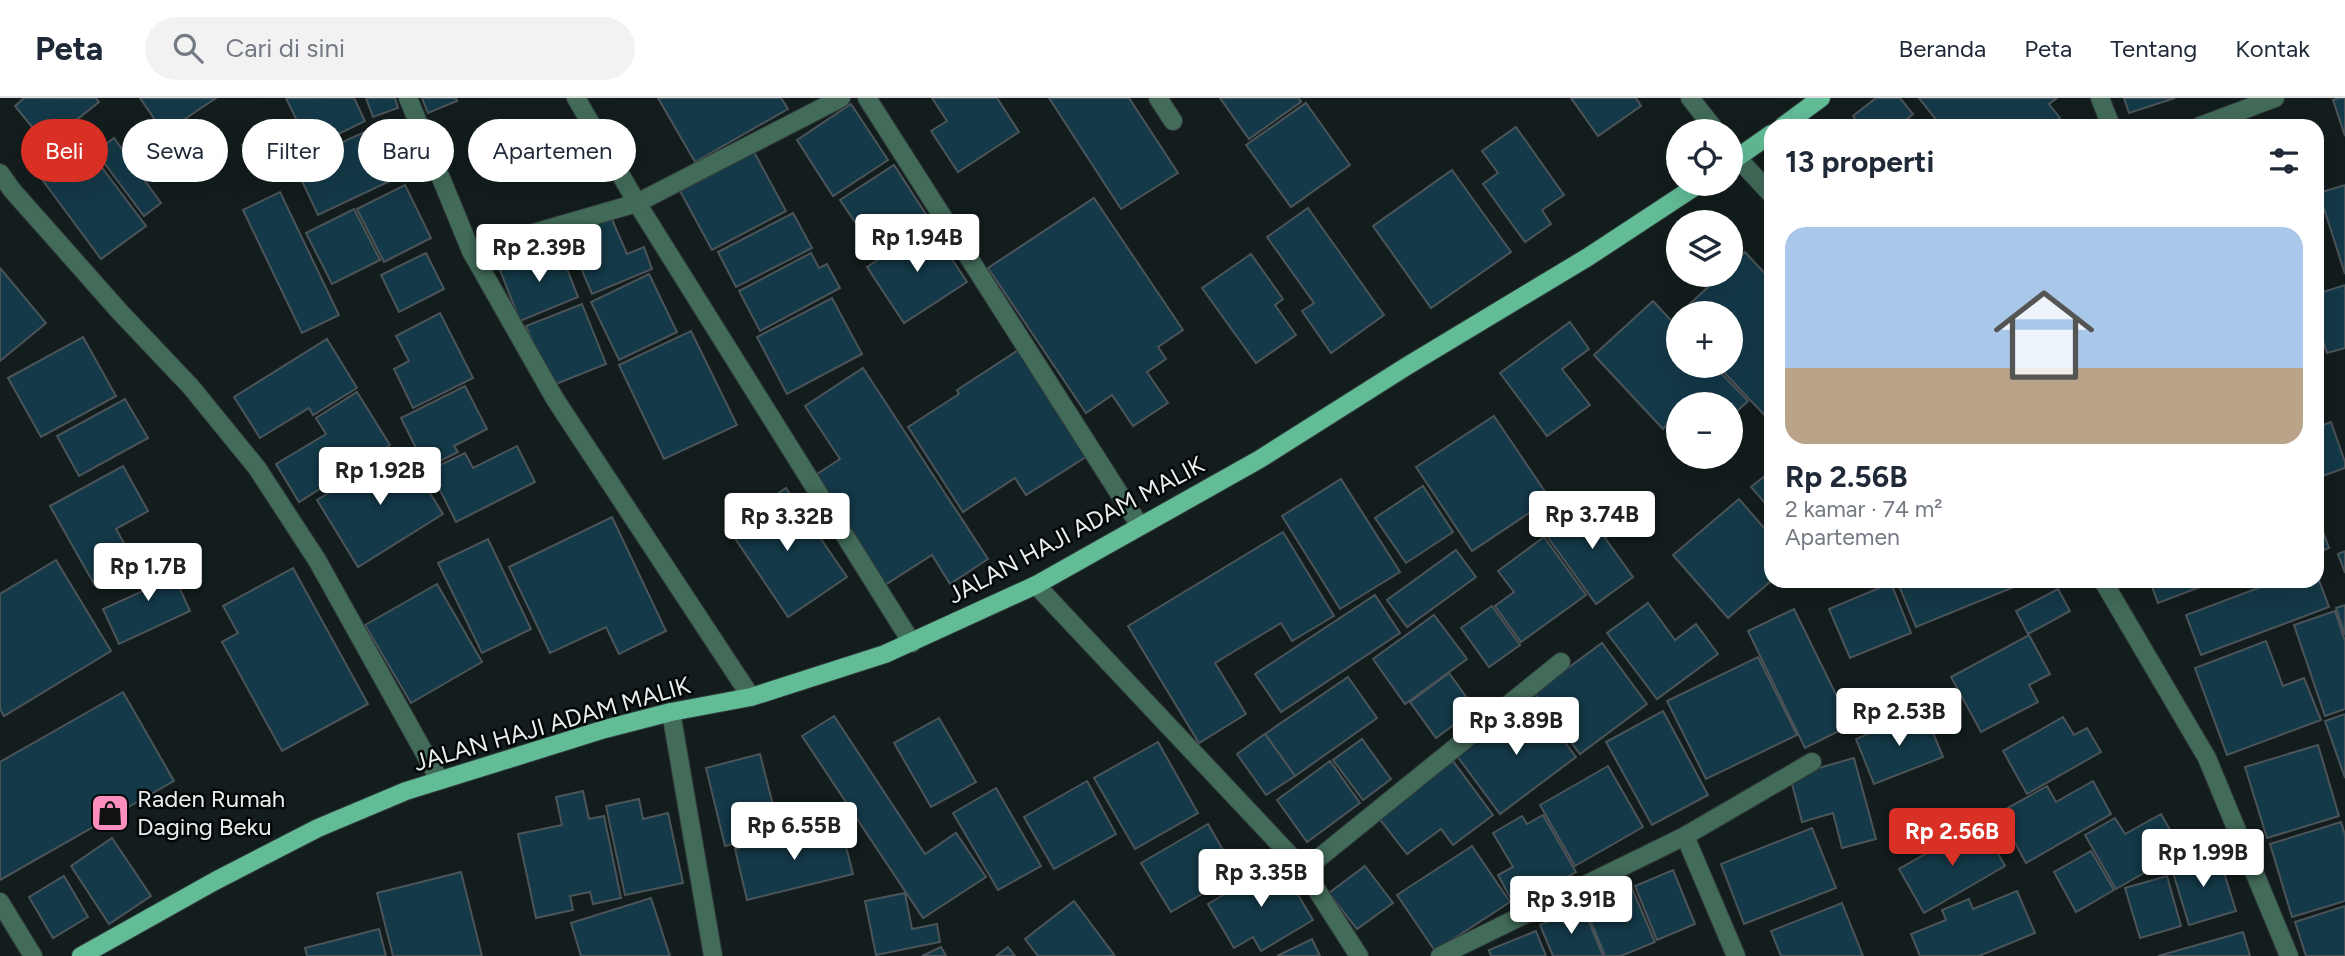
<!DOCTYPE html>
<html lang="id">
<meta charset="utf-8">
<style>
:root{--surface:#fff;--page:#f2f2f3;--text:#1f2937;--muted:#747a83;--line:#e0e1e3;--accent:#d93025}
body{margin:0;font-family:Figtree,sans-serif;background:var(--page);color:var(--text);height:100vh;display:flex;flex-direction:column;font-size:26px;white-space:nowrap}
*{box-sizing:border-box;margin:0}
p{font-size:23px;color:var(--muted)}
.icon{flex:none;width:38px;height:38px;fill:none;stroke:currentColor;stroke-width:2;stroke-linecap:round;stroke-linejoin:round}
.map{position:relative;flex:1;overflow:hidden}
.sheet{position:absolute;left:1764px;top:21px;width:560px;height:469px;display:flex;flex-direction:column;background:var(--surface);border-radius:21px;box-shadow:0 7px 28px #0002}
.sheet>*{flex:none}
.top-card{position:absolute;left:21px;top:21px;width:665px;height:63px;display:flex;gap:14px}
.tools{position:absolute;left:1666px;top:21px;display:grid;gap:14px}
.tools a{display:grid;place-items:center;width:77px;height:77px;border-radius:50%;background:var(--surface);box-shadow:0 7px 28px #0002;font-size:35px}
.price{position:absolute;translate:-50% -60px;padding:0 16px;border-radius:7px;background:#fff;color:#222;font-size:23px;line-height:46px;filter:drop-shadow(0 2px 4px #0008)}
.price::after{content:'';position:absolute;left:50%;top:42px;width:21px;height:16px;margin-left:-10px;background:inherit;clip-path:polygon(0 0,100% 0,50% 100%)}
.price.current{background:var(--accent);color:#fff}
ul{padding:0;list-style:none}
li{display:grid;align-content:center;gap:14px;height:371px;padding:0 21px}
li+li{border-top:2px solid var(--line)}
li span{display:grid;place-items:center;height:217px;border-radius:21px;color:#555}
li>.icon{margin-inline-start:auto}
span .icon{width:126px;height:126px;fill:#fffc;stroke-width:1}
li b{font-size:30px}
h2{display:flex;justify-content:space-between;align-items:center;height:84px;padding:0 21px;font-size:30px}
.chip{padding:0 24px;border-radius:32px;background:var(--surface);box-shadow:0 7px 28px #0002;font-size:24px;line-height:63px}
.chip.current{background:var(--accent);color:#fff}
header{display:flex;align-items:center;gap:42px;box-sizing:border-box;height:98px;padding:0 35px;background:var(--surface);border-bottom:2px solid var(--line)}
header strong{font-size:33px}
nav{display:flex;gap:38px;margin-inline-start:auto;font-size:24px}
.search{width:490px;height:63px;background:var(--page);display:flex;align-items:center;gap:18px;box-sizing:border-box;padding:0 24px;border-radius:38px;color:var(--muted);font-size:26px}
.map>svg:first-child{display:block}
</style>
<header>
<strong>Peta</strong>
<div class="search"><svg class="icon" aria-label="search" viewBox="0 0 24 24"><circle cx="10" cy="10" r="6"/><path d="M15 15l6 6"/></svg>Cari di sini</div>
<nav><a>Beranda</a><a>Peta</a><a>Tentang</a><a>Kontak</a></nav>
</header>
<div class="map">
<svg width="2345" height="858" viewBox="0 0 2345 858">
<rect width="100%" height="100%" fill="#131d1d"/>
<g fill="#143948" stroke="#4b5459" stroke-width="2">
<path d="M24,0H96L99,4L46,46L15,8Z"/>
<path d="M140,0H216L164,35Z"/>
<path d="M286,0H354L365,23L310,50Z"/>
<path d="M366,0H395L398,10L373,19Z"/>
<path d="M422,0H456L457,3L428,15Z"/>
<path d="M658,0H781L788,11L695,64Z"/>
<path d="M932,0H997L1019,34L958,74L931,33L947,23Z"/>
<path d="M1049,0H1129L1178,75L1121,111Z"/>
<path d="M1220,0H1299L1301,4L1249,41Z"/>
<path d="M1571,0H1636L1641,8L1598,38Z"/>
<path d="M1876,0H1900L1913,16L1898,28H1860L1853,18Z"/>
<path d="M1919,0H2057L2049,6L2060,20L2050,28H1941Z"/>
<path d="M2124,0H2175L2129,15Z"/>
<path d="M2339,0H2345V38L2333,2Z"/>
<path d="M1306,5L1350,67L1291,109L1246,47Z"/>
<path d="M851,6L888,62L833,98L797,42Z"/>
<path d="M1516,29L1564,97L1542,112L1551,126L1525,144L1483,86L1498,75L1482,53Z"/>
<path d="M281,30L294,59L254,76L242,47Z"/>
<path d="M369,32L392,82L318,117L294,66Z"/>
<path d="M114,40L161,105L144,118L96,54Z"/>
<path d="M85,47L146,128L101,161L41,80Z"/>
<path d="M754,54L786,113L712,152L680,93Z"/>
<path d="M894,67L929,121L876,155L840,102Z"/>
<path d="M1452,72L1511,154L1431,210L1373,128Z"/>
<path d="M405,87L431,140L384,164L357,111Z"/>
<path d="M2345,87V176L2319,95Z"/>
<path d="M280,94L339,217L302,235L243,112Z"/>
<path d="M1094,100L1183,232L1158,249L1166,261L1147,274L1168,305L1133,328L1112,297L1086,315L988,170Z"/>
<path d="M1308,110L1384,217L1331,255L1302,213L1314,205L1267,139Z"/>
<path d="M354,111L380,162L332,186L306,135Z"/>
<path d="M793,115L812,150L736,189L718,154Z"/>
<path d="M611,119L627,156L644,149L652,171L592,196L567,137Z"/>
<path d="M930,128L967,184L904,225L867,169Z"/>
<path d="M558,148L578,199L520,223L500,172Z"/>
<path d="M1745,154L1771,182V324L1718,268H1731V215H1680L1721,177H1731V167Z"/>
<path d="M426,155L444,191L399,214L381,177Z"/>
<path d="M811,155L819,170L827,166L840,190L760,233L739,193Z"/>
<path d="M1251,156L1283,201L1275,207L1296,237L1256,265L1202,190Z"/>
<path d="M0,170L46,225L0,263Z"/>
<path d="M649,176L677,234L619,262L591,204Z"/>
<path d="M2345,187V250L2327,255L2317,224V196Z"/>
<path d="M832,200L862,256L787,296L757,239Z"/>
<path d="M1653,203L1678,230V268H1714L1748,303L1731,319V306H1678V317L1663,331L1594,257Z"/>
<path d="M582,206L606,266L551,288L526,228Z"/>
<path d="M440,215L473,280L413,310L394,271L409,263L396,238Z"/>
<path d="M1570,224L1589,251L1562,271L1590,307L1547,338L1500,275Z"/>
<path d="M691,233L737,327L664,361L619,267Z"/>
<path d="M83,239L116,298L41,339L8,280Z"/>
<path d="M327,241L357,290L313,317L309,310L260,340L234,299Z"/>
<path d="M1020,251L1089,357L1026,397L1015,380L963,414L908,329L959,296L957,292Z"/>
<path d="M863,270L988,461L950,486L932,457L885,487L814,378L840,361L805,308Z"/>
<path d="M465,288L487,331L454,348L458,354L426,370L401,320Z"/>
<path d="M357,294L390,347L299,404L276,366L326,336L316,320Z"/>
<path d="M125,301L148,340L79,378L57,338Z"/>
<path d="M1494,318L1550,401L1472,453L1416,369Z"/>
<path d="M2331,324L2345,364V370L2317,380V329Z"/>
<path d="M517,348L535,384L456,424L430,372L465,355L473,370Z"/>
<path d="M402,350L443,416L358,469L317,402Z"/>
<path d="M123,368L148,413L116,431L134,463L94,486L50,408Z"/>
<path d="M1771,373V412L1751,389Z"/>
<path d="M1341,381L1400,474L1340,511L1282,418Z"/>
<path d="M1423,388L1453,434L1406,465L1375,420Z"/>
<path d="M786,390L847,479L788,519L728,430Z"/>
<path d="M1598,401L1619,429L1605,440L1633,479L1596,506L1547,438Z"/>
<path d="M1739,401L1771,438V483L1728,520L1673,457Z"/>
<path d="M2317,417L2329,450L2317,455Z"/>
<path d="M612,419L666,533L619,556L606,529L550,555L509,469Z"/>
<path d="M1283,434L1334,518L1292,543L1281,525L1215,565L1246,616L1199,645L1128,528Z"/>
<path d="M1544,439L1586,497L1521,544L1495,508L1514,494L1498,473Z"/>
<path d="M488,441L531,531L482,555L438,465Z"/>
<path d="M1456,452L1476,479L1407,529L1387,502Z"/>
<path d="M2345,453V475L2338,456Z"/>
<path d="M165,458L190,513L119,546L103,511L145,492L136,472Z"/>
<path d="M56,462L111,553L4,618L0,611V496Z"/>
<path d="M293,470L368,606L282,653L222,544L238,535L223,508Z"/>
<path d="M2317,477L2329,509L2201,557L2186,517L2277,483H2317Z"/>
<path d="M1897,483H2017L2019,487L1916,529Z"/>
<path d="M2150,483H2216L2158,505Z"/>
<path d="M1891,485L1911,535L1850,560L1829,511Z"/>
<path d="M437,486L482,564L411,605L365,527Z"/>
<path d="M2058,491L2070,513L2028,536L2016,513Z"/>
<path d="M1375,497L1400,535L1281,614L1255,576Z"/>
<path d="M1648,505L1675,542L1696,526L1718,556L1657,601L1607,535Z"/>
<path d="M2345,507V537L2336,510Z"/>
<path d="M1492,508L1520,547L1489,569L1461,530Z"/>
<path d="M1794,511L1851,627L1805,650L1748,533Z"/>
<path d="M2335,513L2345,543V611L2325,618L2294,527Z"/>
<path d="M1434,517L1467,561L1405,606L1373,561Z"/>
<path d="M2029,537L2050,576L2029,587L2038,604L1981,634L1951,579Z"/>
<path d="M2266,543L2283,588L2304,580L2321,622L2227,657L2195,570Z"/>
<path d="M1602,545L1647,606L1580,656L1534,595Z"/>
<path d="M1758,559L1797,637L1706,681L1667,603Z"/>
<path d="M1449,575L1475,611L1436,640L1410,604Z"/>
<path d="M1348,579L1377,620L1295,678L1265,636Z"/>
<path d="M123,594L174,683L0,782V664Z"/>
<path d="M1533,602L1576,659L1500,716L1457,658Z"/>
<path d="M1663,613L1708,697L1652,727L1606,644Z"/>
<path d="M1924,613L1943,659L1874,686L1856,641Z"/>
<path d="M2345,616V680L2325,623Z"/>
<path d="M834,618L925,756L956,735L986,779L923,820L802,638Z"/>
<path d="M2063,619L2074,637L2087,630L2101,654L2027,696L2003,653Z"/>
<path d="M939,620L976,684L931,709L894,645Z"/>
<path d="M1265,636L1295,678L1266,697L1237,656Z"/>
<path d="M1362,641L1391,681L1363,702L1333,662Z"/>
<path d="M1158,644L1198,715L1135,751L1094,680Z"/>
<path d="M2318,647L2339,718L2267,740L2245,669Z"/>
<path d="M760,656L780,735L725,748L706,670Z"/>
<path d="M1854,660L1876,741L1842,750L1833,715L1802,724L1790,678Z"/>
<path d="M1330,663L1360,705L1307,744L1277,702Z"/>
<path d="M1453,663L1493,717L1453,747L1441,731L1407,756L1378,719Z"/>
<path d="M1608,668L1643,729L1575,768L1540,707Z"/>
<path d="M1087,683L1116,736L1054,771L1024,719Z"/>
<path d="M2093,683L2111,716L2026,765L1999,715L2047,688L2056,704Z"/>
<path d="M996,690L1041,768L998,792L953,715Z"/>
<path d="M583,693L589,721L604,718L621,800L593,806L590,794L570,798L573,812L536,820L518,736L562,727L556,699Z"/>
<path d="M639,701L643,721L668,715L683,785L625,797L606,708Z"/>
<path d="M2161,716L2182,753L2116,791L2085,737L2115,720L2125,736Z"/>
<path d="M1543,717L1576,774L1531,799L1525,790L1510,799L1498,777L1513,769L1493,735L1522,718L1527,726Z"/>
<path d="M2341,724L2345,737V803L2292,819L2270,746Z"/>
<path d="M840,725L853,776L747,802L735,751Z"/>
<path d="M1980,725L2005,768L1924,815L1899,771Z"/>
<path d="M1208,726L1227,759L1219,764L1229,780L1171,814L1141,765Z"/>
<path d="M1812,730L1836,790L1744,826L1721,766Z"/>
<path d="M112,740L151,798L109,826L71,768Z"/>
<path d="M1472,748L1510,804L1435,853L1397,797Z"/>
<path d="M2091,753L2114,792L2076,814L2054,774Z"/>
<path d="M2218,755L2236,813L2189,827L2171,768Z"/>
<path d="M1278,764L1313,822L1261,853L1253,839L1234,850L1208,806Z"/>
<path d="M1365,768L1393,805L1357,831L1329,795Z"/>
<path d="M1673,772L1695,826L1657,842L1635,788Z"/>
<path d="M461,774L482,858H393L377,795Z"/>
<path d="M64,778L88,819L53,840L29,799Z"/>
<path d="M2167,778L2181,828L2140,840L2125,790Z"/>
<path d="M1631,788L1655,844L1621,858H1605L1584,807Z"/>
<path d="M2017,793L2035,835L1979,858H1920L1911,836L1946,822L1942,812L1969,801L1973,811Z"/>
<path d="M905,795L912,831L937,826L940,844L876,857L865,803Z"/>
<path d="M651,800L670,858H581L571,825Z"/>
<path d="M1074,803L1115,858H1038L1025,841Z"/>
<path d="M1842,805L1863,858H1781L1771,833Z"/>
<path d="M2345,808V858H2306L2295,824Z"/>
<path d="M1583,809L1603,858H1553L1540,827Z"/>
<path d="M379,831L386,858H307L305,850Z"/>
<path d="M1536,833L1546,858H1491L1489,852Z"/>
<path d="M2243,834L2250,858H2158Z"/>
<path d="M1312,841L1320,858H1277Z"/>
<path d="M941,849L946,858H922Z"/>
<path d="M1008,849L1015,858H996Z"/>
</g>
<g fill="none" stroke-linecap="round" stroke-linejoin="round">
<defs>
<g id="minor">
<path d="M408,0L471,153L555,301L751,599"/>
<path d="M576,0L637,105L912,545"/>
<path d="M867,0L1140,428"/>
<path d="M1158,0L1173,23"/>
<path d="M1690,0L1716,33"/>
<path d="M2100,0L2111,28"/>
<path d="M2200,28L2275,0"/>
<path d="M1731,53L1771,96"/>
<path d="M0,75L12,92L120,214L191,289L257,370L317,462L439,681"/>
<path d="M471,153L637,105L841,0"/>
<path d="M2103,483L2207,660L2289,858"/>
<path d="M1036,487L1304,772L1359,858"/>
<path d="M671,614L713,858"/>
<path d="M1685,738L1736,858"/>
<path d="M1304,772L1561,564"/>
<path d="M0,804L33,858"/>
<path d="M1440,858L1685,738L1812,664"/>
</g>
<g id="major">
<path d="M1783,28L1821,0"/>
<path d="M1731,64L1771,36"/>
<path d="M81,858L215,783L318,730L406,693L605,631L671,614L751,599L885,556L1036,487L1260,361L1407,268L1588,159L1699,86"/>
</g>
</defs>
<use href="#minor" stroke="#313a3a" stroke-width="20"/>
<use href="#major" stroke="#313a3a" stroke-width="20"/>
<use href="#minor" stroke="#426b59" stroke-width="18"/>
<use href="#major" stroke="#62bd97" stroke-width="18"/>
</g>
<defs>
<symbol id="shop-square" viewBox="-11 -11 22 22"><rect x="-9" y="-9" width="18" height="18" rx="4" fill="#fe8ebd" stroke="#040707"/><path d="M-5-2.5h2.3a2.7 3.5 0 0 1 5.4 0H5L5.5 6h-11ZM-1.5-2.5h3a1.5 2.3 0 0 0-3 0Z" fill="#111"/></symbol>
</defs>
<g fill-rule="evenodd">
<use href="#shop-square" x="88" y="693" width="44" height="44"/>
</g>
<g text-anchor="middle" stroke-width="5" stroke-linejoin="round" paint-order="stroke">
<g font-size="24" fill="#e9efef" stroke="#040707">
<text transform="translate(1076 432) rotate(-28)" y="8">JALAN HAJI ADAM MALIK</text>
<text transform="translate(552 626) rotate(-16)" y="8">JALAN HAJI ADAM MALIK</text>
</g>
<g font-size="24" fill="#e9efef" stroke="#040707" text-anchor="start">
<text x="137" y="709">Raden Rumah<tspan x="137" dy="28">Daging Beku</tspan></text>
</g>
</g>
</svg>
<div class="tools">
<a><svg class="icon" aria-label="locate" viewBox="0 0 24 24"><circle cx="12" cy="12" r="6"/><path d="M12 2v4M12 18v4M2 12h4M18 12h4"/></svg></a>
<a><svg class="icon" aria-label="layers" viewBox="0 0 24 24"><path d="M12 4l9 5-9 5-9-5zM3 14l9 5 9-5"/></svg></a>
<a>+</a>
<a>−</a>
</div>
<b class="price" style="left:917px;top:176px">Rp 1.94B</b>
<b class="price" style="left:539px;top:186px">Rp 2.39B</b>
<b class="price" style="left:380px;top:409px">Rp 1.92B</b>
<b class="price" style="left:1592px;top:453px">Rp 3.74B</b>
<b class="price" style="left:787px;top:455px">Rp 3.32B</b>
<b class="price" style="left:148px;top:505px">Rp 1.7B</b>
<b class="price" style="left:1899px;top:650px">Rp 2.53B</b>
<b class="price" style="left:1516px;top:659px">Rp 3.89B</b>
<b class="price" style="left:794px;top:764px">Rp 6.55B</b>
<b class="price current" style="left:1952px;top:770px">Rp 2.56B</b>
<b class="price" style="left:2203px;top:791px">Rp 1.99B</b>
<b class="price" style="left:1261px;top:811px">Rp 3.35B</b>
<b class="price" style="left:1571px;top:838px">Rp 3.91B</b>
<div class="top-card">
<a class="chip current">Beli</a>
<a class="chip">Sewa</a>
<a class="chip">Filter</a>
<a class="chip">Baru</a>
<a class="chip">Apartemen</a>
</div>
<section class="sheet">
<h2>13 properti<svg class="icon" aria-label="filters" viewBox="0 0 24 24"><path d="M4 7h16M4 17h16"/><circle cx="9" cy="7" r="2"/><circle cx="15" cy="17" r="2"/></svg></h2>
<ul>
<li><span style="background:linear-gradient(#a9c7e8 65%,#b9a48a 0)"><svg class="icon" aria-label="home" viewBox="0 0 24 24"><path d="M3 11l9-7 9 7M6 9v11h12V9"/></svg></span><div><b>Rp 2.56B</b><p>2 kamar · 74 m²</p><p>Apartemen</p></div></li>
</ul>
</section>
</div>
